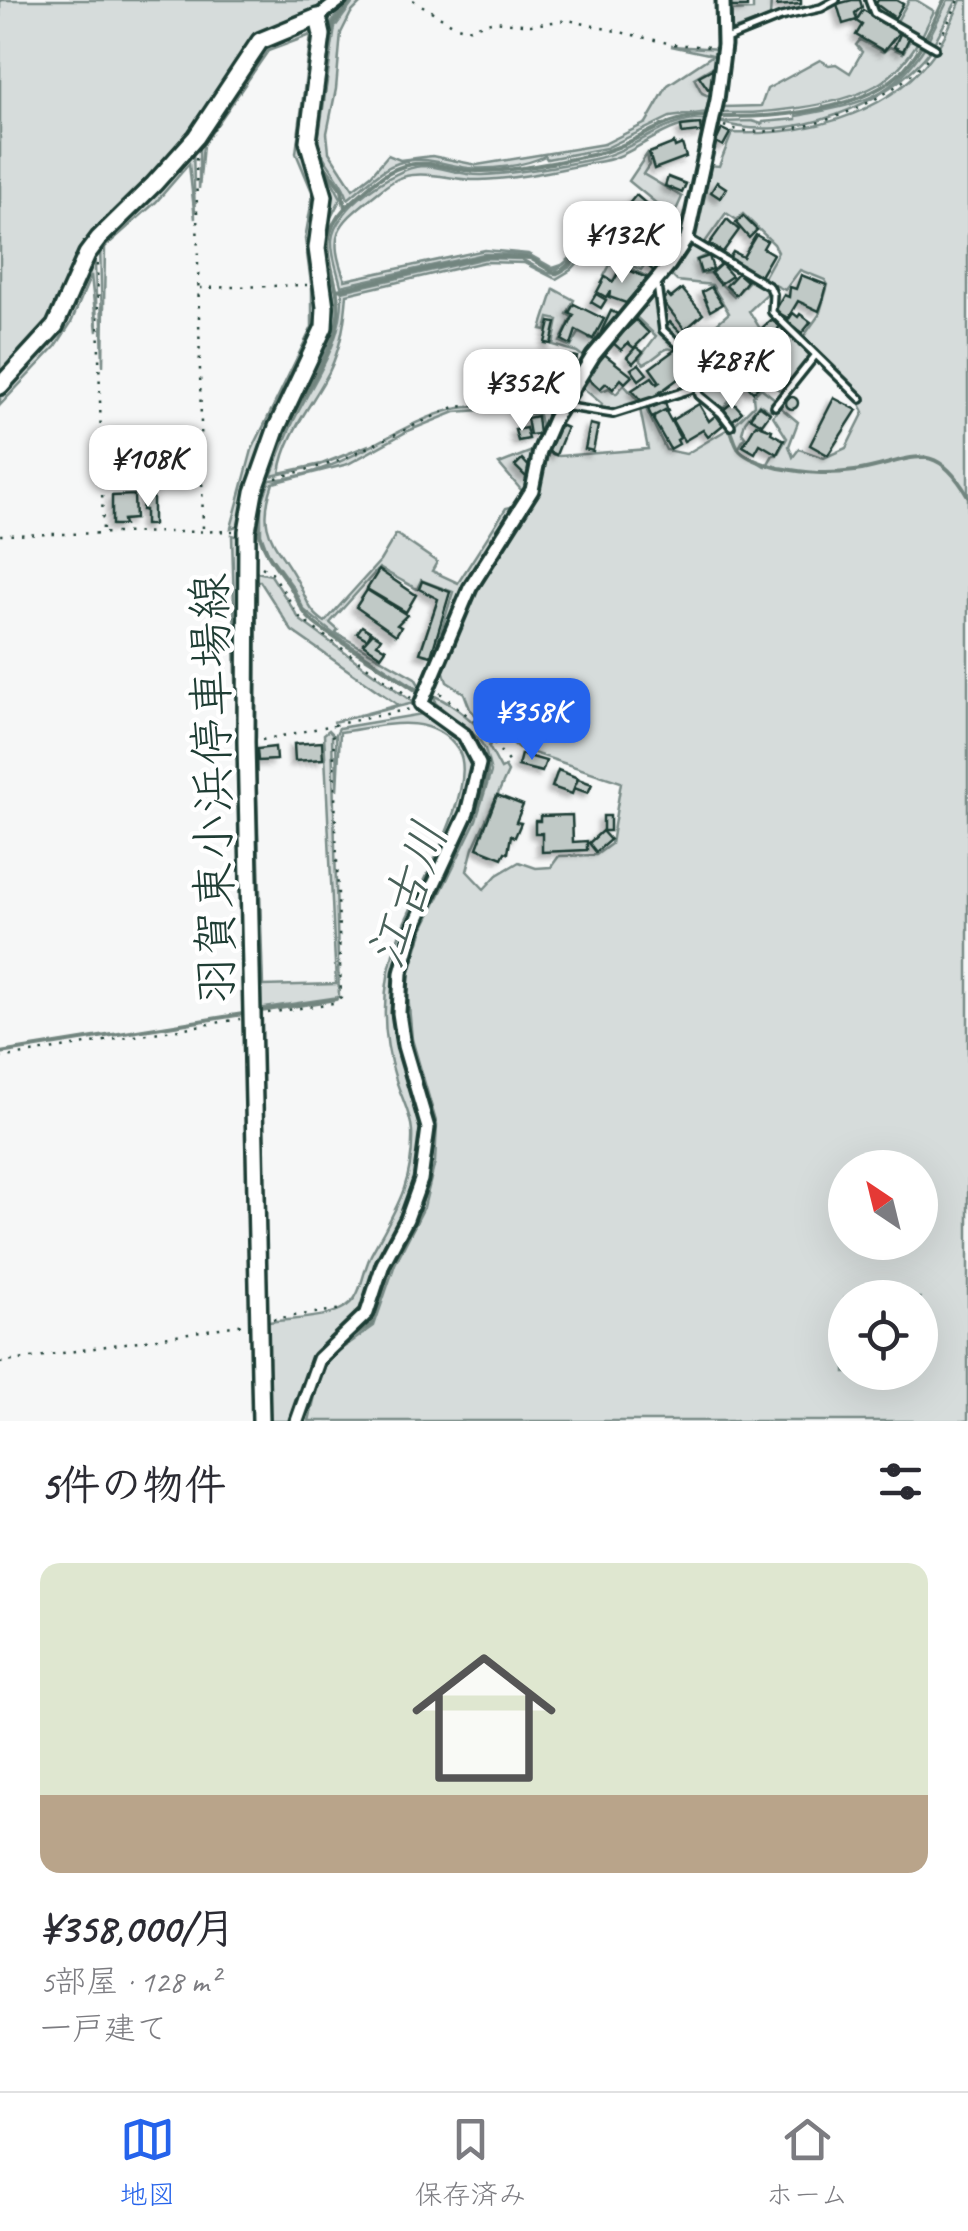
<!DOCTYPE html>
<html lang="ja">
<meta charset="utf-8">
<style>
:root{--surface:#fff;--page:#f7f7f7;--text:#2b2b33;--muted:#7c7c81;--line:#e1e1e2;--accent:#2563eb}
body{margin:0;font-family:Caveat,"Klee One",sans-serif;background:var(--page);color:var(--text);height:100vh;display:flex;flex-direction:column;font-size:38px;white-space:nowrap}
*{box-sizing:border-box;margin:0}
p{font-size:32px;color:var(--muted)}
.icon{flex:none;width:55px;height:55px;fill:none;stroke:currentColor;stroke-width:2;stroke-linecap:round;stroke-linejoin:round}
.map{position:relative;height:1421px;overflow:hidden}
.side{display:flex;flex-direction:column;background:var(--surface);flex:1}
.side>*{flex:none}
.needle{width:65px;rotate:325deg}
.fabs{position:absolute;left:828px;top:1150px;display:grid;gap:20px}
.fabs a{display:grid;place-items:center;width:110px;height:110px;border-radius:50%;background:var(--surface);box-shadow:0 10px 40px #0002;font-size:50px}
.price{position:absolute;translate:-50% -85px;padding:0 22px;border-radius:20px;background:#fff;color:#222;font-size:32px;line-height:65px;filter:drop-shadow(0 2px 5px #0008)}
.price::after{content:'';position:absolute;left:50%;top:60px;width:30px;height:22px;margin-left:-15px;background:inherit;clip-path:polygon(0 0,100% 0,50% 100%)}
.price.on{background:var(--accent);color:#fff}
ul{padding:0;list-style:none}
li{display:grid;align-content:center;gap:20px;height:530px;padding:0 40px}
li+li{border-top:2px solid var(--line)}
li span{display:grid;place-items:center;height:310px;border-radius:20px;color:#555}
li>.icon{margin-inline-start:auto}
span .icon{width:180px;height:180px;fill:#fffc;stroke-width:1}
li b{font-size:42px}
h2{display:flex;justify-content:space-between;align-items:center;height:120px;padding:0 40px;font-size:42px}
.dock{display:flex;justify-content:space-around;align-items:center;height:140px;border-top:2px solid var(--line);background:var(--surface);font-size:28px;color:var(--muted)}
.dock a{display:grid;justify-items:center;gap:5px}
.dock .on{color:var(--accent)}
.map>svg:first-child{display:block}
</style>
<div class="map">
<svg width="968" height="1421" viewBox="0 0 968 1421">
<defs>
<filter id="shadow"><feDropShadow dx="-4.5" dy="4.5" stdDeviation="2.5" flood-color="#0004"/></filter>
</defs>
<rect width="100%" height="100%" fill="#f6f7f7"/>
<filter id="ink" filterUnits="userSpaceOnUse"><feTurbulence type="fractalNoise" baseFrequency=".01" numOctaves="2"/><feDisplacementMap in="SourceGraphic" scale="20" xChannelSelector="R" yChannelSelector="G"/><feConvolveMatrix kernelMatrix="1 2 1 2 8 2 1 2 1" color-interpolation-filters="sRGB"/></filter>
<g filter="url(#ink)">
<g fill="#d6dcdb" stroke="#7a8c88" stroke-width="2.5" fill-rule="evenodd">
<path d="M0,0H333L315,12L268,33L187,141L103,227L51,324L0,379Z"/>
<path d="M344,0H348L331,24L328,36L314,147L341,198L327,225L324,240L335,303L332,335L320,364L294,409L266,474L280,428L327,327L329,306L320,248L328,195L311,141L325,34L331,16Z"/>
<path d="M355,0H364L351,13L341,33L336,89L327,133L329,152L353,189L371,175L388,155L400,160L432,156L477,165L604,144L646,123L668,85L713,55L671,46L720,49L719,63L694,78L702,93L713,98L709,112L670,117L606,148L547,159L545,156C525,166 491,170 468,168C440,164 419,153 391,166C376,173 361,189 348,199C342,178 323,164 318,142L335,27Z"/>
<path d="M753,0H771L770,17L728,32V11L753,10Z"/>
<path d="M909,0H916L934,11L921,38L896,23Z"/>
<path d="M948,0H957L933,45L927,42Z"/>
<path d="M961,0H968V1421H309L319,1379L330,1357L374,1326L395,1264L424,1207L435,1162L437,1125L412,1039L408,995L410,971L423,929L476,820L491,772L485,749L478,738L435,703V696C458,707 474,722 491,741L489,747L501,769L505,767L508,772L473,848L467,871L484,889L497,875L519,862L536,868L551,867L559,856L596,855L611,844L621,782L518,748L504,735L492,732L470,709L464,693L447,682L443,669L473,590L531,499L543,452L559,456L648,449L640,409L645,407L666,450L686,454L733,426L754,405L753,396L761,388L775,399L770,411L759,404L745,422L742,433L745,437L738,449L766,467L773,455H777L787,438L773,416L780,407L798,422L789,446L793,457L799,449L824,458L846,448L864,412L860,404L865,397L819,356L804,336L819,315L828,285L825,280L800,270L785,290L763,279L778,252L774,244L743,214L737,220L726,213L703,245L691,236L709,165L719,166L732,133C801,136 882,117 928,61C943,43 952,21 961,0ZM845,1168H920V1242H845ZM845,1298H920V1372H845Z"/>
<path d="M315,26L305,140L320,189L318,282L311,283L305,239L313,194L296,153L311,35L268,51L203,145L199,189V141L262,44Z"/>
<path d="M911,38L918,42C907,60 894,76 875,86C837,107 765,114 722,113L723,107L761,106L767,89L820,60L829,65L836,64L850,73L862,52L856,45L860,40L883,52L890,47L903,53Z"/>
<path d="M926,45L932,48C891,105 788,145 720,122L752,121L762,124L763,122L796,119V116C856,104 890,102 926,45Z"/>
<path d="M694,120H708L707,127C680,114 644,147 617,157C608,161 597,162 587,164C552,171 516,179 480,180C457,181 435,172 412,175C395,177 385,187 372,197C336,226 328,234 345,280L485,250L528,254L553,268L562,265L585,246L607,254L585,248L556,270L528,255L484,254L341,286C338,272 331,255 332,240C334,209 393,168 422,166C443,166 461,176 483,175C521,173 559,166 594,159C630,152 658,124 694,120Z"/>
<path d="M193,148L195,219L189,164L156,202L105,247L103,366L100,245Z"/>
<path d="M647,154L649,165L643,174L682,197L673,217L629,181Z"/>
<path d="M667,223L684,234L669,258L656,249L641,270L630,265L645,239Z"/>
<path d="M686,246H694L706,255L696,260L700,274L710,273L734,297L751,279L769,292L749,311L761,330L757,337L769,344L785,328L810,353L809,359L782,392L765,379L789,355L780,344L759,361L747,348L742,351L731,346L715,325L729,313L712,285L677,281L668,272Z"/>
<path d="M590,252L632,269L621,266L613,281L604,276L611,263L587,253L571,270L556,279L524,263L484,262L347,294C345,322 341,347 329,372C312,405 285,435 280,473L326,463L369,445L317,466L271,476C279,456 286,436 296,416C317,375 344,340 342,291L485,258L521,259L548,273L557,274L570,267L581,254Z"/>
<path d="M89,261L95,263L97,332L91,275L71,323L56,346L0,405V394L33,360Z"/>
<path d="M312,288H319L322,315L244,524L231,528L252,450L312,327Z"/>
<path d="M554,289L574,300L567,314L572,317L560,342L571,347L579,333L595,341L599,334L605,337L586,359L577,352L553,345L558,320L549,318L546,330L541,329Z"/>
<path d="M654,290L660,330L688,357C661,340 668,352 644,364L639,359L656,336L634,315Z"/>
<path d="M584,376L602,391L609,388L616,394L624,385L641,404L614,411H600L602,404L579,385Z"/>
<path d="M722,376L739,389L722,410L698,391Z"/>
<path d="M510,405L554,409L543,434L539,415L522,413L520,407L455,412L408,431L348,464L273,483C255,535 277,542 299,584C307,600 309,612 325,622L380,561L396,534L437,562L432,571L458,583L506,508L511,507L522,491L499,464L535,450L531,482L466,585L435,661L438,641L453,592L421,580L417,589L379,568L330,623L338,630L336,633L415,678L424,693L335,635L304,610L293,587L268,553L261,534V505L270,480C344,475 390,426 454,409C472,405 492,406 510,405Z"/>
<path d="M232,535L243,538L242,746L238,748Z"/>
<path d="M256,572L271,575L300,620L414,703L333,722L398,705L292,631L260,581H257L256,737L251,736L252,575Z"/>
<path d="M428,713L454,729L475,756L472,791L438,871L396,997L426,1128L419,1179L364,1312L336,1336L294,1421H266L264,1326L269,1322C296,1318 345,1320 357,1294C364,1280 365,1264 373,1251C396,1209 414,1182 412,1131C411,1114 401,1097 396,1080C380,1031 381,982 400,933C414,896 481,785 458,750C431,709 380,727 340,732L337,791L336,734L339,728Z"/>
<path d="M329,730L332,733L339,997L258,1009L252,765H256L263,986L336,984L324,734Z"/>
</g>
<g fill="none" stroke-linecap="round" stroke-linejoin="round">
<g stroke="#72857f" stroke-width="4">
<path d="M721,117C776,118 867,111 905,68C922,49 933,23 944,0"/>
<path d="M318,118L333,25L352,0"/>
<path d="M345,208C362,194 379,174 401,167C428,157 450,171 477,171C514,172 555,162 592,155C637,146 659,116 708,116"/>
<path d="M337,290L484,256L530,258L555,273L561,271L585,250L597,252L650,279"/>
<path d="M659,319L662,333L674,343"/>
<path d="M691,366L693,386"/>
<path d="M694,391L709,405"/>
<path d="M729,427C733,433 734,442 738,448C745,459 767,465 779,468C807,473 826,475 855,471C909,463 932,434 968,496"/>
<path d="M259,501C269,472 280,443 293,415C309,383 334,354 338,317C342,274 310,245 345,208L342,190L321,161"/>
<path d="M258,510C255,543 272,560 289,585C298,599 301,612 314,623C351,654 493,722 487,774C484,799 470,822 459,844C447,867 437,891 426,914"/>
<path d="M261,1011L336,999"/>
<path d="M0,1053L243,1014"/>
<path d="M339,1346L372,1324L392,1263L415,1223L427,1186L435,1133L430,1109L417,1073"/>
<path d="M305,1421L313,1392"/>
</g>
</g>
<g fill="#c0c9c6" stroke="#1f3d34" stroke-width="2.5" filter="url(#shadow)">
<rect x="729" y="0" width="18" height="7"/>
<path d="M776,0H801V4L777,6Z"/>
<path d="M852,0H860L862,7L855,13L857,20L843,24L837,4Z"/>
<path d="M878,0H896L903,4L895,18L876,4Z"/>
<path d="M863,10L900,31L884,51L856,35L862,25L856,21Z"/>
<path d="M901,32L910,36L903,51L894,47Z"/>
<path d="M712,69L716,84L708,89L699,76Z"/>
<path d="M700,124L701,132L682,134L681,126Z"/>
<path d="M722,129L730,133L723,146L716,142Z"/>
<path d="M674,143L675,147L682,144L686,157L654,169L649,153Z"/>
<path d="M668,177L686,184L682,193L665,186Z"/>
<path d="M717,182L726,188L720,198L711,192Z"/>
<path d="M636,195L656,212L648,221L628,205Z"/>
<path d="M743,216L757,230L749,238L736,223Z"/>
<path d="M727,219L739,230L723,252L709,244Z"/>
<path d="M756,235L767,241L763,248L773,254L760,276L728,260L733,252L743,257Z"/>
<path d="M658,253L667,259L656,273L648,266Z"/>
<path d="M709,256L713,269L701,273L697,260Z"/>
<path d="M721,264L732,276L720,284L711,273Z"/>
<path d="M622,267L647,278L626,303L609,297L610,291L606,297L597,292L605,277L613,282Z"/>
<path d="M738,273L747,281L736,295L726,286Z"/>
<path d="M801,275L827,285L823,300L819,311L798,301L788,318L775,311L784,295L789,297L790,287L796,289Z"/>
<path d="M711,287L722,304L710,311L702,292Z"/>
<path d="M682,289L703,314L685,330L662,300L668,295L671,298Z"/>
<path d="M596,294L606,300L601,308L591,302Z"/>
<path d="M574,304L604,319L593,339L576,330L571,345L562,340L574,315L569,313Z"/>
<path d="M611,311L620,315L608,336L601,332Z"/>
<path d="M793,313L798,317L800,314L811,322L802,333L787,322Z"/>
<path d="M636,320L649,333L634,348L628,343L621,350L612,342Z"/>
<path d="M771,320L780,326L768,343L759,336L764,329L762,328Z"/>
<path d="M550,322L556,323L551,344L545,343Z"/>
<path d="M670,322L682,334L677,340L664,328Z"/>
<path d="M712,326L729,348L718,357L701,335Z"/>
<path d="M636,347L643,352L633,363L627,357Z"/>
<path d="M780,347L787,355L772,367L766,359Z"/>
<path d="M676,349L690,370L644,404L632,390L652,377L657,384L660,382L650,368Z"/>
<path d="M603,353L632,376L625,383L621,379L613,389L606,383L600,389L588,378L586,375Z"/>
<path d="M748,353L764,371L755,379L761,385L753,392L734,371L730,374L726,369Z"/>
<path d="M566,355L577,357L574,375L563,374Z"/>
<path d="M639,364L647,374L639,380L631,369Z"/>
<circle cx="792" cy="403" r="6"/>
<path d="M834,398L857,410L828,455L810,445Z"/>
<path d="M665,402L668,411L652,418L648,409Z"/>
<path d="M733,402L742,412L731,422L722,411Z"/>
<path d="M699,404L709,421L716,415L723,425L708,437L703,430L684,441L672,420Z"/>
<path d="M759,405L770,413L762,424L750,417Z"/>
<path d="M665,410L680,438L677,440L679,444L670,449L654,421V416Z"/>
<path d="M537,416L539,434L530,435L527,418Z"/>
<path d="M558,424L567,428L556,455L547,451Z"/>
<path d="M590,424L598,426L593,451L585,449Z"/>
<path d="M756,424L772,430L771,433L784,440L777,454L760,444L755,453L743,446Z"/>
<path d="M526,428L529,439L518,441L515,430Z"/>
<path d="M522,459L532,470L526,477L515,466Z"/>
<path d="M134,495L135,519L123,520L124,525H112V496Z"/>
<path d="M144,496H153V525H145V510H142Z"/>
<path d="M379,570L416,595L406,612L367,589Z"/>
<path d="M422,581L450,592L431,656L420,653L438,599L419,589Z"/>
<path d="M367,590L407,615L397,625L401,627L396,635L356,607Z"/>
<path d="M362,626L371,632L367,639L357,633Z"/>
<path d="M373,633L381,638L377,644L386,649L381,656L363,644Z"/>
<path d="M322,742L323,759L295,761L294,744Z"/>
<path d="M275,747L276,760L258,761L257,749Z"/>
<path d="M521,754L546,761L542,772L518,766Z"/>
<path d="M558,770L578,778L572,794L552,787Z"/>
<path d="M578,779L592,784L588,793L574,788Z"/>
<path d="M497,795L523,805L516,822L521,823L515,837L511,835L508,853L505,852L502,858L477,848Z"/>
<path d="M572,815L573,842L587,841V850L542,852V833H535V821H540V816Z"/>
<rect x="603" y="816" width="7" height="15"/>
<path d="M602,831L610,840L596,852L589,843Z"/>
</g>
<g fill="none" stroke-linecap="round" stroke-linejoin="round">
<defs>
<g id="lane">
<path d="M869,0L874,13L935,48"/>
<path d="M726,39L781,17L821,8L836,0"/>
<path d="M689,239L770,287L773,294L772,312L861,399"/>
<path d="M657,284L663,330L691,356L699,395L721,413L731,426"/>
<path d="M563,406L613,414L695,388"/>
<path d="M775,406L815,356"/>
</g>
<g id="street">
<path d="M318,17L340,0"/>
<path d="M297,1421L319,1359L367,1313L383,1264L407,1219L421,1180L428,1128L404,1046L399,1013L401,973L413,929L467,813L479,764L464,735L421,704L470,588L532,490L540,451L554,419L593,356L669,265L687,238L717,100L724,45L723,0"/>
</g>
<path id="secondary" d="M0,386L55,326L87,254L99,238L154,184L196,137L260,41L318,17L322,35L308,141L324,196L317,248L325,307L324,327L277,427L254,492L247,531L246,742L261,1421"/>
</defs>
<use href="#lane" stroke="#1f3d34" stroke-width="12"/>
<use href="#street" stroke="#1f3d34" stroke-width="19"/>
<use href="#secondary" stroke="#1f3d34" stroke-width="22"/>
<g stroke="#1f3d34" stroke-width="2.5" stroke-dasharray="2.5 8" stroke-linecap="butt">
<path d="M413,0L454,25L467,29L494,21L531,25L568,20L672,44L712,47"/>
<path d="M939,41L959,0"/>
<path d="M724,126C782,147 892,105 929,56"/>
<path d="M196,158L203,531"/>
<path d="M97,264L103,533"/>
<path d="M200,288L307,285"/>
<path d="M276,478L336,462L454,407L509,403L548,405"/>
<path d="M0,535L233,531"/>
<path d="M262,567L273,574L301,619L411,698"/>
<path d="M440,693L483,728L509,763"/>
<path d="M262,740L410,709"/>
<path d="M268,1013L333,1003L341,997L333,725"/>
<path d="M0,1058L240,1019"/>
<path d="M273,1319L343,1309"/>
<path d="M0,1363L245,1324"/>
</g>
<use href="#lane" stroke="#fff" stroke-width="5"/>
<use href="#street" stroke="#fff" stroke-width="11"/>
<use href="#secondary" stroke="#fff" stroke-width="15"/>
</g>
</g>
<g text-anchor="middle" stroke-width="9" stroke-linejoin="round" paint-order="stroke">
<g font-size="48" fill="#1f3d34" stroke="#fff">
<text transform="translate(212 789) rotate(-91)" y="17">羽賀東小浜停車場線</text>
</g>
<g font-size="50" font-style="italic" fill="#49615a" stroke="#fff">
<text transform="translate(406 894) rotate(-71)" y="18">江古川</text>
</g>
</g>
</svg>
<div class="fabs">
<a><svg class="needle" viewBox="-14 -14 28 28"><path d="M0-13l5 13h-10z" fill="#e53935"/><path d="M0 13l5-13h-10z" fill="#7c7c81"/></svg></a>
<a><svg class="icon" aria-label="locate" viewBox="0 0 24 24"><circle cx="12" cy="12" r="6"/><path d="M12 2v4M12 18v4M2 12h4M18 12h4"/></svg></a>
</div>
<b class="price" style="left:622px;top:286px">¥132K</b>
<b class="price" style="left:732px;top:412px">¥287K</b>
<b class="price" style="left:522px;top:434px">¥352K</b>
<b class="price" style="left:148px;top:510px">¥108K</b>
<b class="price on" style="left:532px;top:763px">¥358K</b>
</div>
<section class="side">
<h2>5件の物件<svg class="icon" aria-label="filters" viewBox="0 0 24 24"><path d="M4 7h16M4 17h16"/><circle cx="9" cy="7" r="2"/><circle cx="15" cy="17" r="2"/></svg></h2>
<ul>
<li><span style="background:linear-gradient(#dfe7d0 75%,#b9a48a 0)"><svg class="icon" aria-label="home" viewBox="0 0 24 24"><path d="M3 11l9-7 9 7M6 9v11h12V9"/></svg></span><div><b>¥358,000/月</b><p>5部屋 · 128 m²</p><p>一戸建て</p></div></li>
</ul>
</section>
<nav class="dock">
<a class="on"><svg class="icon" aria-label="map" viewBox="0 0 24 24"><path d="M3 6l6-2 6 2 6-2v14l-6 2-6-2-6 2zM9 4v14M15 6v14"/></svg>地図</a>
<a><svg class="icon" aria-label="saved" viewBox="0 0 24 24"><path d="M7 4h10v16l-5-4-5 4z"/></svg>保存済み</a>
<a><svg class="icon" aria-label="home" viewBox="0 0 24 24"><path d="M3 11l9-7 9 7M6 9v11h12V9"/></svg>ホーム</a>
</nav>
